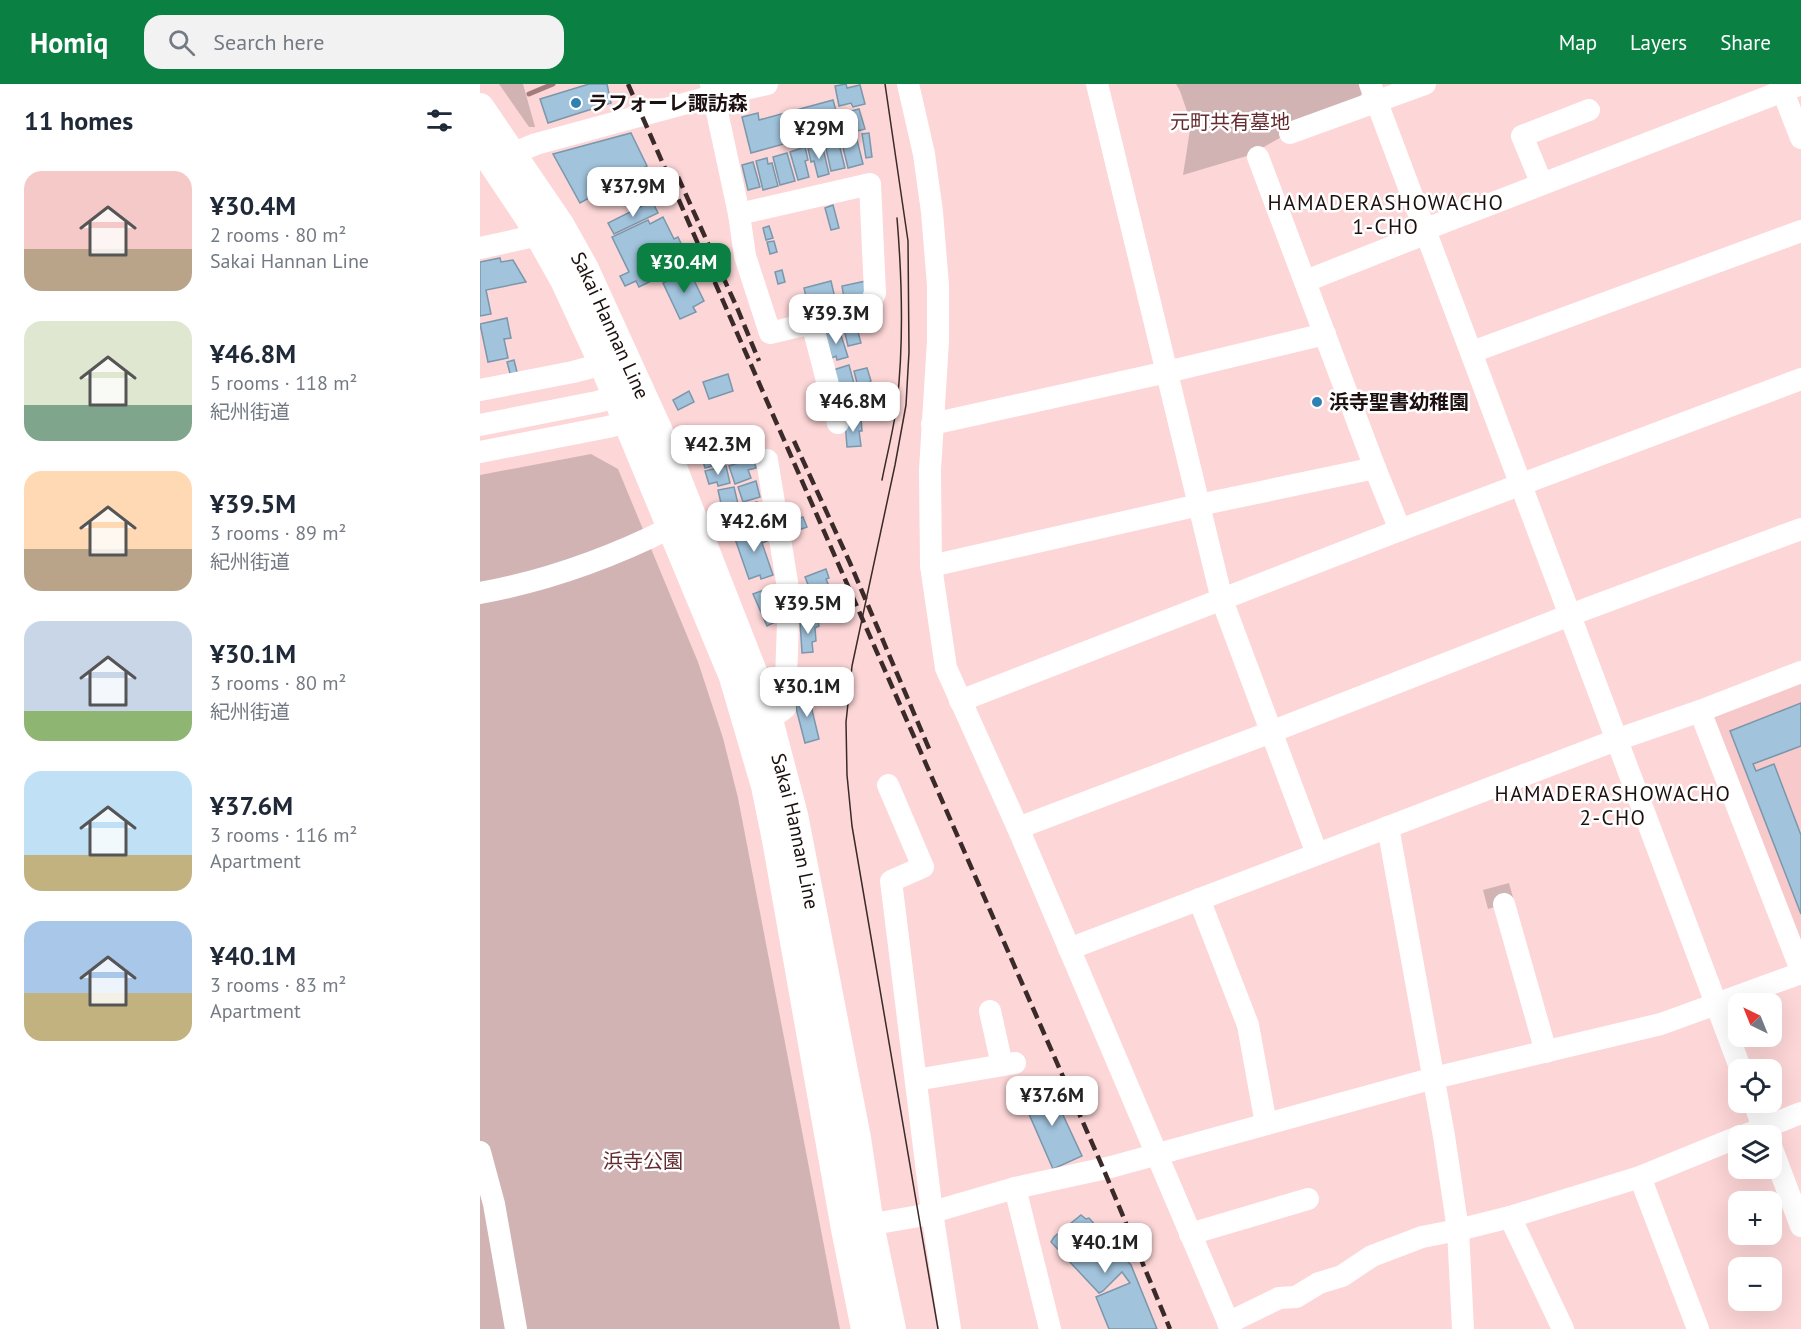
<!DOCTYPE html>
<meta charset="utf-8">
<style>
:root{--surface:#fff;--page:#f2f2f3;--text:#1f2937;--muted:#747a83;--accent:#0b8043}
body{margin:0;font-family:"PT Sans","Noto Sans JP",sans-serif;background:var(--page);color:var(--text);height:100vh;display:flex;flex-direction:column;font-size:22px;white-space:nowrap}
*{box-sizing:border-box;margin:0}
p{font-size:20px;color:var(--muted)}
.icon{flex:none;width:33px;height:33px;fill:none;stroke:currentColor;stroke-width:2;stroke-linecap:round;stroke-linejoin:round}
.map{position:relative;flex:1;overflow:hidden}
.side{display:flex;flex-direction:column;background:var(--surface);width:480px}
.side>*{flex:none}
.needle{width:39px;rotate:317deg}
.buttons{position:absolute;left:1248px;top:909px;display:grid;gap:12px}
.buttons a{display:grid;place-items:center;width:54px;height:54px;border-radius:12px;background:var(--surface);box-shadow:0 6px 24px #0002;font-size:30px}
.price{position:absolute;translate:-50% -51px;padding:0 14px;border-radius:12px;background:#fff;color:#222;font-size:20px;line-height:39px;filter:drop-shadow(0 2px 3px #0008)}
.price::after{content:'';position:absolute;left:50%;top:36px;width:18px;height:14px;margin-left:-9px;background:inherit;clip-path:polygon(0 0,100% 0,50% 100%)}
.price.on{background:var(--accent);color:#fff}
ul{padding:0;list-style:none}
li{display:flex;align-items:center;gap:18px;height:150px;padding:0 24px}
li span{display:grid;place-items:center;flex:none;width:168px;height:120px;border-radius:18px;color:#555}
li>.icon{margin-inline-start:auto}
span .icon{width:72px;height:72px;fill:#fffc;stroke-width:1}
li b{font-size:26px}
h2{display:flex;justify-content:space-between;align-items:center;height:72px;padding:0 24px;font-size:26px}
header{display:flex;align-items:center;gap:36px;box-sizing:border-box;height:84px;padding:0 30px;background:var(--accent);color:#fff}
header strong{font-size:28px}
nav{display:flex;gap:33px;margin-inline-start:auto;font-size:21px}
.search{width:420px;height:54px;background:var(--page);display:flex;align-items:center;gap:15px;box-sizing:border-box;padding:0 21px;border-radius:18px;color:var(--muted);font-size:22px}
main{display:flex;flex:1;min-height:0}
.map>svg:first-child{display:block}
</style>
<header>
<strong>Homiq</strong>
<div class="search"><svg class="icon" aria-label="search" viewBox="0 0 24 24"><circle cx="10" cy="10" r="6"/><path d="M15 15l6 6"/></svg>Search here</div>
<nav><a>Map</a><a>Layers</a><a>Share</a></nav>
</header>
<main>
<section class="side">
<h2>11 homes<svg class="icon" aria-label="filters" viewBox="0 0 24 24"><path d="M4 7h16M4 17h16"/><circle cx="9" cy="7" r="2"/><circle cx="15" cy="17" r="2"/></svg></h2>
<ul>
<li><span style="background:linear-gradient(#f6c9c9 65%,#b9a48a 0)"><svg class="icon" aria-label="home" viewBox="0 0 24 24"><path d="M3 11l9-7 9 7M6 9v11h12V9"/></svg></span><div><b>¥30.4M</b><p>2 rooms · 80 m²</p><p>Sakai Hannan Line</p></div></li>
<li><span style="background:linear-gradient(#dfe7d0 70%,#7fa58c 0)"><svg class="icon" aria-label="home" viewBox="0 0 24 24"><path d="M3 11l9-7 9 7M6 9v11h12V9"/></svg></span><div><b>¥46.8M</b><p>5 rooms · 118 m²</p><p>紀州街道</p></div></li>
<li><span style="background:linear-gradient(#ffd9b3 65%,#b9a48a 0)"><svg class="icon" aria-label="home" viewBox="0 0 24 24"><path d="M3 11l9-7 9 7M6 9v11h12V9"/></svg></span><div><b>¥39.5M</b><p>3 rooms · 89 m²</p><p>紀州街道</p></div></li>
<li><span style="background:linear-gradient(#c9d6e8 75%,#8fb573 0)"><svg class="icon" aria-label="home" viewBox="0 0 24 24"><path d="M3 11l9-7 9 7M6 9v11h12V9"/></svg></span><div><b>¥30.1M</b><p>3 rooms · 80 m²</p><p>紀州街道</p></div></li>
<li><span style="background:linear-gradient(#bfe0f5 70%,#c2b280 0)"><svg class="icon" aria-label="home" viewBox="0 0 24 24"><path d="M3 11l9-7 9 7M6 9v11h12V9"/></svg></span><div><b>¥37.6M</b><p>3 rooms · 116 m²</p><p>Apartment</p></div></li>
<li><span style="background:linear-gradient(#a9c7e8 60%,#c2b280 0)"><svg class="icon" aria-label="home" viewBox="0 0 24 24"><path d="M3 11l9-7 9 7M6 9v11h12V9"/></svg></span><div><b>¥40.1M</b><p>3 rooms · 83 m²</p><p>Apartment</p></div></li>
</ul>
</section>
<div class="map">
<svg width="1321" height="1245" viewBox="0 0 1321 1245">
<rect width="100%" height="100%" fill="#fdd6d7"/>
<path fill="#f8c9ca" d="M1321,588V886L1220,627Z"/>
<g fill="#d1b3b4">
<path d="M19,0H43L55,43H49Z"/>
<path d="M696,0H881L883,6L879,15L803,52L770,71L703,91L711,39L700,7Z"/>
<path d="M111,370L138,385L218,578L243,654L258,714L360,1245H0V391Z"/>
<path d="M1029,799L1034,817L1008,825L1003,806Z"/>
</g>
<g fill="none" stroke-linecap="round" stroke-linejoin="round">
<path stroke="#a47c7d" stroke-width="5" d="M49,10L73,0"/>
</g>
<g fill="#a1c3dc" stroke="#7a97ab" stroke-width="1.5">
<path d="M109,0H127L131,19L68,39L60,15Z"/>
<path d="M366,0L367,4L380,1L385,20L373,23L371,19L359,22L355,2Z"/>
<path d="M353,16L361,44L271,69L262,33L278,29L279,36Z"/>
<path d="M379,25L385,45L365,50L360,30Z"/>
<path d="M151,49L167,82L100,119L73,70Z"/>
<path d="M389,49L392,73L386,74L382,50Z"/>
<path d="M376,52L383,80L368,84L361,55Z"/>
<path d="M358,56L365,84L351,87L345,60Z"/>
<path d="M342,60L349,90L338,93L334,77L331,78L328,64Z"/>
<path d="M325,63L328,76L325,77L329,93L318,96L310,68Z"/>
<path d="M307,69L315,97L300,101L293,73Z"/>
<path d="M287,74L288,80L292,79L298,102L283,106L276,77Z"/>
<path d="M273,78L280,103L268,106L262,81Z"/>
<path d="M168,86L175,100L160,107L153,93Z"/>
<path d="M172,117L178,129L134,150L128,139Z"/>
<path d="M353,121L359,144L351,146L345,124Z"/>
<path d="M183,133L194,155L198,153L204,166L198,169L202,178L188,185L190,188L159,203L156,197L145,202L140,192L149,188L132,153L168,136L170,140Z"/>
<path d="M289,142L293,154L286,156L283,144Z"/>
<path d="M294,157L297,168L290,170L287,158Z"/>
<path d="M20,174L21,178L33,176L46,198L6,206L11,230L0,232V178Z"/>
<path d="M209,186L224,217L213,223L216,228L200,235L183,199Z"/>
<path d="M302,186L305,198L298,200L295,188Z"/>
<path d="M351,197L357,223L349,225L347,219L343,220L341,214L327,218L324,204Z"/>
<path d="M386,197L388,208L385,216L371,219L369,212L364,214L362,202Z"/>
<path d="M27,234L31,254L24,255L28,274L8,278L0,240Z"/>
<path d="M375,237L381,259L368,262L363,241Z"/>
<path d="M359,245L368,273L357,276L356,272L352,274L345,249Z"/>
<path d="M34,276L38,292L31,293L27,278Z"/>
<path d="M369,281L377,311L368,313L359,308L353,286Z"/>
<path d="M387,284L391,297L388,299L391,312L381,315L374,287Z"/>
<path d="M248,290L253,307L229,315L223,298Z"/>
<path d="M209,307L214,318L198,326L193,316Z"/>
<path d="M381,335L382,347H379L381,362L367,363L365,337Z"/>
<path d="M263,342L271,371L225,384L217,356Z"/>
<path d="M273,374L276,384L268,386L271,394L255,400L249,382Z"/>
<path d="M246,382L250,399L238,402L237,398L229,400L225,387Z"/>
<path d="M276,397L280,413L263,418L258,403Z"/>
<path d="M254,403L258,420L242,424L238,406Z"/>
<path d="M277,418L283,438L253,447L248,426Z"/>
<path d="M323,433L327,443L313,448L309,438Z"/>
<path d="M282,442L287,457L282,459L293,491L281,495L280,491L269,495L254,452Z"/>
<path d="M346,485L349,494L346,495L349,502L331,508L325,493Z"/>
<path d="M292,503L297,515V537L287,542L273,510Z"/>
<path d="M343,508L344,521H341L342,532L334,533V528L326,529L325,519H319V510Z"/>
<path d="M338,536L339,542L335,544L336,557L332,558L333,568L322,569L320,537Z"/>
<path d="M318,611L334,614L332,626L339,655L325,659L316,624Z"/>
<path d="M1321,619V662L1273,680L1276,687L1294,680L1321,751V830L1250,647Z"/>
<path d="M569,1001L602,1072L573,1085L542,1014Z"/>
<path d="M601,1131L606,1135L609,1134L627,1154L631,1151L640,1160L635,1164L651,1181L677,1245H629L616,1213L650,1199L642,1188L623,1207L619,1209L571,1158L574,1153Z"/>
</g>
<g fill="none" stroke-linecap="round" stroke-linejoin="round">
<g stroke="#fff" stroke-width="22">
<path d="M231,0L259,130L265,172L290,249L332,239L358,339"/>
<path d="M428,0L444,70L452,128L458,201V257L450,386L451,482L466,584L538,744L751,1245"/>
<path d="M617,0L742,516L837,770"/>
<path d="M890,0L1261,986"/>
<path d="M1300,0L1321,54"/>
<path d="M810,49L945,0"/>
<path d="M778,73L895,384L920,446"/>
<path d="M19,75L56,60L233,12L287,0"/>
<path d="M1062,100L1042,52L1109,26"/>
<path d="M259,130L390,100L395,209L389,224L332,239"/>
<path d="M946,145L1321,0"/>
<path d="M0,164L59,151"/>
<path d="M826,197L947,149"/>
<path d="M992,268L1321,147"/>
<path d="M0,306L93,288L123,280"/>
<path d="M452,340L687,288L845,250"/>
<path d="M0,341L117,318L151,309"/>
<path d="M0,368L128,343L162,334"/>
<path d="M287,376L309,510L305,624L289,636"/>
<path d="M451,482L719,421L895,384"/>
<path d="M0,509C66,497 130,474 190,444"/>
<path d="M480,617L920,446L1321,295"/>
<path d="M1220,627L1321,886"/>
<path d="M408,701L443,783L411,797L452,1128L470,1245"/>
<path d="M908,743L964,1052L978,1146L983,1245"/>
<path d="M538,744L791,648L1090,531L1321,445"/>
<path d="M719,815L768,941L786,1040"/>
<path d="M1024,820L1066,968"/>
<path d="M589,865L1136,656L1220,627L1321,588"/>
<path d="M510,927L522,981"/>
<path d="M436,996L535,979"/>
<path d="M1274,1018L1286,1052"/>
<path d="M1263,1052L1321,1029"/>
<path d="M1292,1065L1321,1142"/>
<path d="M0,1068L14,1120L36,1245"/>
<path d="M1160,1093L1218,1245"/>
<path d="M535,1104L570,1245"/>
<path d="M1030,1133L1083,1245"/>
<path d="M376,1143L439,1132L535,1104L631,1083L954,994L1181,940L1321,889"/>
<path d="M710,1150L828,1115"/>
<path d="M748,1239L799,1214L816,1213L839,1199L862,1192L892,1172L942,1153L978,1146L1030,1133L1160,1093L1258,1053"/>
</g>
<g stroke="#fff" stroke-width="28">
<path id="s1" d="M0,23L81,142L105,185L178,345L274,590L289,636L314,731L377,1054L390,1141L412,1245"/>
<path d="M0,61L49,134L84,196L123,280L253,593L285,702L296,756L365,1145L385,1245"/>
</g>
<g stroke="#3a2a2a" stroke-width="1.5">
<path d="M405,0L428,157L429,268L426,321L415,381L372,582L366,638L367,691L372,742L458,1245"/>
<path d="M402,396C407,370 414,344 417,319C424,258 422,194 417,134"/>
</g>
<g stroke="#3a2a2a" stroke-width="4.5" stroke-dasharray="12 6" stroke-linecap="butt">
<path d="M148,0L623,1084L690,1245"/>
<path d="M198,93L258,226L279,277"/>
<path d="M314,357L370,479L450,667"/>
</g>
</g>
<g fill="#3081b2" stroke="#fff" stroke-width="2">
<circle cx="96" cy="19" r="6"/>
<circle cx="837" cy="318" r="6"/>
</g>
<g text-anchor="middle" stroke-width="5" stroke-linejoin="round" paint-order="stroke">
<g font-size="20" font-weight="bold" fill="#1d1010" stroke="#fff" text-anchor="start">
<text x="108" y="26">ラフォーレ諏訪森</text>
<text x="849" y="325">浜寺聖書幼稚園</text>
</g>
<g font-size="20" fill="#642c31" stroke="#fff">
<text x="750" y="45">元町共有墓地</text>
<text x="163" y="1084">浜寺公園</text>
</g>
<g font-size="20" fill="#1d1010" stroke="#fff">
<text dy="7" stroke="none"><textPath href="#s1" startOffset="255">Sakai Hannan Line</textPath></text>
<text dy="7" stroke="none"><textPath href="#s1" startOffset="795">Sakai Hannan Line</textPath></text>
</g>
<g font-size="21" letter-spacing="1.5" fill="#1d1010" stroke="#fff">
<text x="906" y="126">HAMADERASHOWACHO<tspan x="906" dy="24">1-CHO</tspan></text>
<text x="1133" y="717">HAMADERASHOWACHO<tspan x="1133" dy="24">2-CHO</tspan></text>
</g>
</g>
</svg>
<div class="buttons">
<a><svg class="needle" viewBox="-14 -14 28 28"><path d="M0-13l5 13h-10z" fill="#e53935"/><path d="M0 13l5-13h-10z" fill="#747a83"/></svg></a>
<a><svg class="icon" aria-label="locate" viewBox="0 0 24 24"><circle cx="12" cy="12" r="6"/><path d="M12 2v4M12 18v4M2 12h4M18 12h4"/></svg></a>
<a><svg class="icon" aria-label="layers" viewBox="0 0 24 24"><path d="M12 4l9 5-9 5-9-5zM3 14l9 5 9-5"/></svg></a>
<a>+</a>
<a>−</a>
</div>
<b class="price" style="left:339px;top:76px">¥29M</b>
<b class="price" style="left:153px;top:134px">¥37.9M</b>
<b class="price on" style="left:204px;top:210px">¥30.4M</b>
<b class="price" style="left:356px;top:261px">¥39.3M</b>
<b class="price" style="left:373px;top:349px">¥46.8M</b>
<b class="price" style="left:238px;top:392px">¥42.3M</b>
<b class="price" style="left:274px;top:469px">¥42.6M</b>
<b class="price" style="left:328px;top:551px">¥39.5M</b>
<b class="price" style="left:327px;top:634px">¥30.1M</b>
<b class="price" style="left:572px;top:1043px">¥37.6M</b>
<b class="price" style="left:625px;top:1190px">¥40.1M</b>
</div>
</main>
